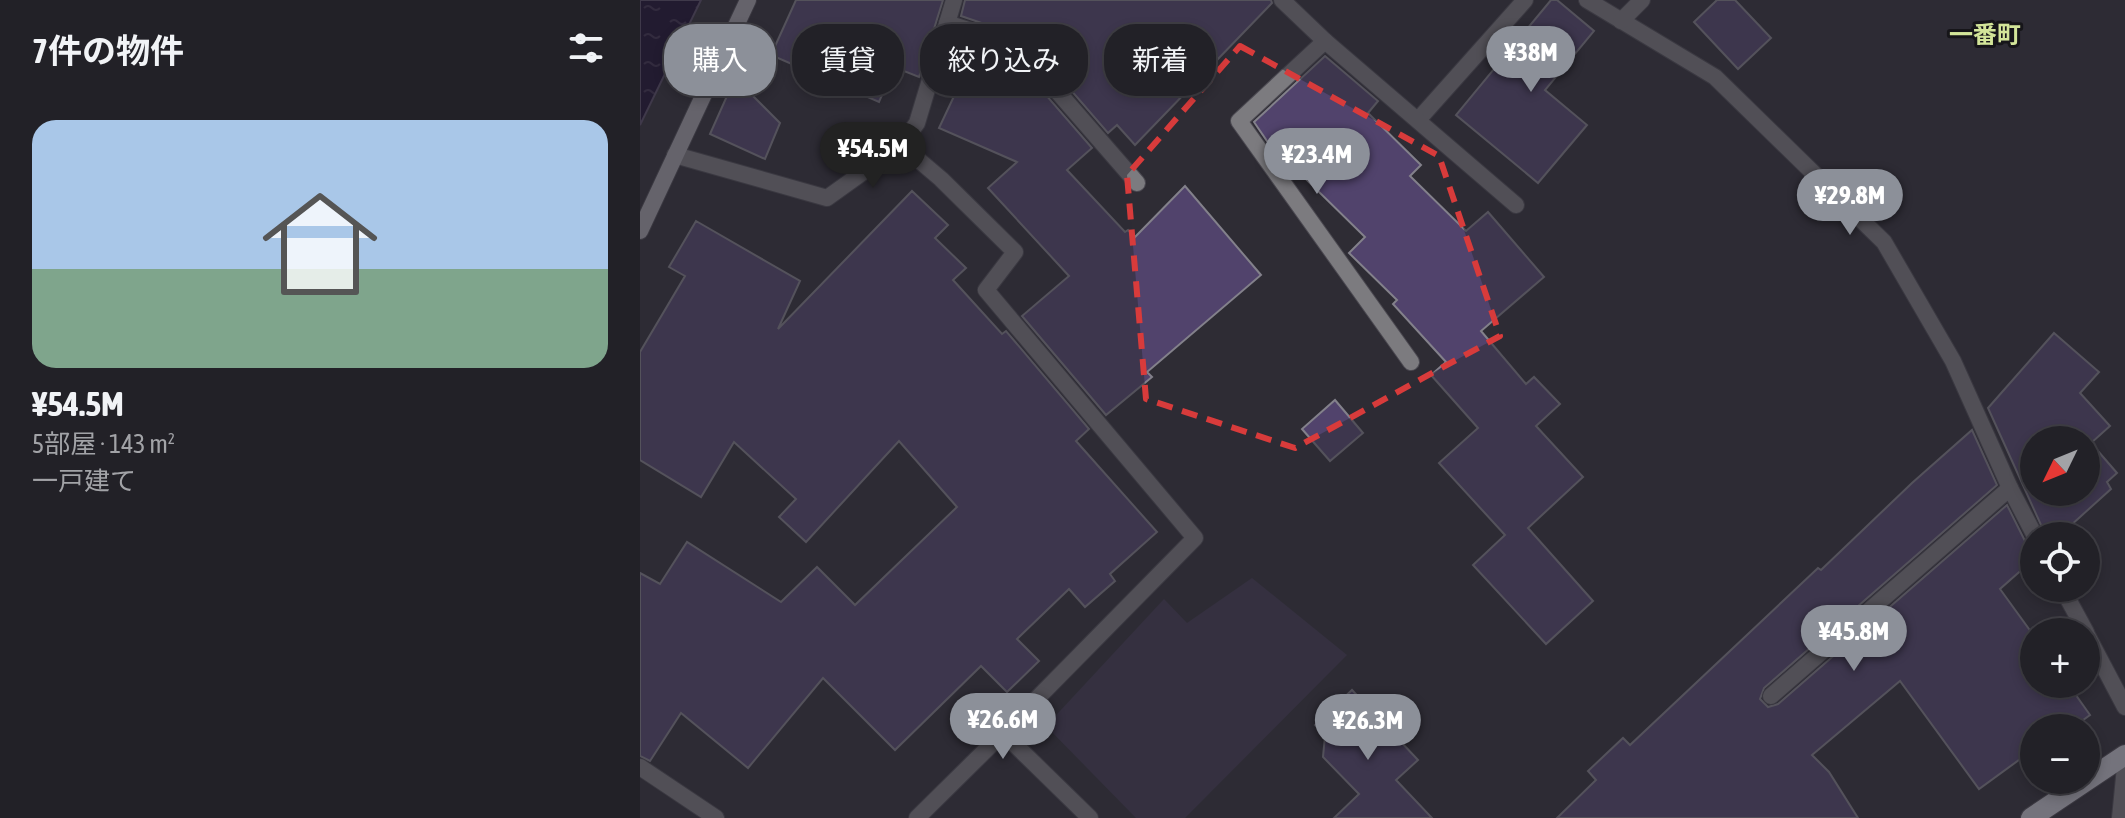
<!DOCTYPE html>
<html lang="ja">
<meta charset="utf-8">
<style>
:root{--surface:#222127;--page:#2a292f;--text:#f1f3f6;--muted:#a2a3a7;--line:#3f3e44;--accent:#8c9099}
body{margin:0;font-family:"Asap Condensed","Noto Sans JP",sans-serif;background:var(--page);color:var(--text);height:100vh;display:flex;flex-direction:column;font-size:30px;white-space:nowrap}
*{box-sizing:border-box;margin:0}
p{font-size:26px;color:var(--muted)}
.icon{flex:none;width:44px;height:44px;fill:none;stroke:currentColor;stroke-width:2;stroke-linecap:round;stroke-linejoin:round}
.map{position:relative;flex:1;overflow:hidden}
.panel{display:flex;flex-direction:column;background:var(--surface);width:640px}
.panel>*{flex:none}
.top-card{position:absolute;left:24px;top:24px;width:760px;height:72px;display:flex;gap:16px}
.needle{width:52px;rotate:227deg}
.tools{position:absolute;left:1380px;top:426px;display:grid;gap:16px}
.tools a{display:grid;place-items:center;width:80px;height:80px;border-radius:50%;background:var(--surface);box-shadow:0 4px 12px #0003,0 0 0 2px var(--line);font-size:40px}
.price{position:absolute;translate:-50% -68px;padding:0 18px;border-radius:28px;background:var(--accent);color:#fff;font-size:26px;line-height:52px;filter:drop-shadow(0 2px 4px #0008)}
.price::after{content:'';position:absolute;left:50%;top:48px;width:24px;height:18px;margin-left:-12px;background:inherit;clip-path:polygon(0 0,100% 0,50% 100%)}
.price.on{background:#222;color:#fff}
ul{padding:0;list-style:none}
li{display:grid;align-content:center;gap:16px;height:424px;padding:0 32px}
li span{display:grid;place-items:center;height:248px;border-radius:24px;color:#555}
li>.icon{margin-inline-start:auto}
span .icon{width:144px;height:144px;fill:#fffc;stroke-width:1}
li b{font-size:34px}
h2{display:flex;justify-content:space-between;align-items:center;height:96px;padding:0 32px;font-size:34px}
.tag{padding:0 28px;border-radius:32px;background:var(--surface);box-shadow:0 4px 12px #0003,0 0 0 2px var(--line);font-size:28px;line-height:72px}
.tag.on{background:var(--accent);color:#fff}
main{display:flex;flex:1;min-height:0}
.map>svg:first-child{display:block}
</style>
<main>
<section class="panel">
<h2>7件の物件<svg class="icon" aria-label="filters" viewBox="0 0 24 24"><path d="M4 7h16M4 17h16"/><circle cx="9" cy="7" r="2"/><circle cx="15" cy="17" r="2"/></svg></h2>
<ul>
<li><span style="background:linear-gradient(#a9c7e8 60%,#7fa58c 0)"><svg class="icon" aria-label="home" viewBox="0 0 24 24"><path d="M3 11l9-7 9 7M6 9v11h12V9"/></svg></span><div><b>¥54.5M</b><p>5部屋 · 143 m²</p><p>一戸建て</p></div></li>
</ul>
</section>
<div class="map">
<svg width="1485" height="818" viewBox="0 0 1485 818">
<defs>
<pattern id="water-ripples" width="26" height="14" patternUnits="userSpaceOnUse" patternTransform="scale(2)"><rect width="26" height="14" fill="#16072b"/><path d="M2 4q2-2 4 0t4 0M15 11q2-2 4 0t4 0" fill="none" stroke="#382b4a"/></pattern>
</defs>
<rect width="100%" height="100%" fill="#2e2c34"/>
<path fill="#3e364e" d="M612,578L707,655L545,818H496L406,726L524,599L547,623Z"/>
<path fill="url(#water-ripples)" stroke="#544964" stroke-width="2" d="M0,0H61L0,125Z"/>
<g fill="#51436c" stroke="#83818b" stroke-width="2" fill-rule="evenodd">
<path d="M156,0H303L279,77L254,67L239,102L131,55Z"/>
<path d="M325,0H631L632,3L495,145L477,125L468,133L386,38L321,16Z"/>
<path d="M911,0H917L954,31L905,90L947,125L898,183L816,115Z"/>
<path d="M1077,0H1095L1131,38L1098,69L1054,22Z"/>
<path d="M314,37L372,56L452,148L427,170L485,232L488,230L495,237L545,186L621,275L507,372L512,377L466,415L382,316L429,276L348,188L377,162L299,128L316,92L300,86Z"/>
<path d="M685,56L738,101L728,113L781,165L770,176L826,231L848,212L904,277L841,331L886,384L894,377L920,404L896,426L943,477L888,528L953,601L906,644L833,565L865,535L799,463L838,428L791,375L806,362L753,304L757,300L709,253L725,237L627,141L614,122Z"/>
<path d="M95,78L140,123L125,159L70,134Z"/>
<path d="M272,191L308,225L295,238L326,268L313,280L362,334L366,331L449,429L436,441L517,532L470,574L475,581L445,607L429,589L377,639L399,661L367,692L341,666L255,750L183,678L108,768L41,713L10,761L0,756V573L20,584L47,542L141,602L177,567L215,605L317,507L259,441L166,542L139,517L156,499L94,442L61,497L0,460V352L45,276L29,267L56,221L160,281L138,329Z"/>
<path d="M1414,333L1459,372L1440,393L1470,426L1451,443L1477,473L1467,482L1471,489L1419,536H1406L1348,408ZM1394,440H1446V492H1394Z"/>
<path d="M695,400L723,433L690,461L662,429Z"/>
<path d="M1332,430L1357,485L1124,688L1120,699L1128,707L1138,704L1367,505L1385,541L1394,547V559L1360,589L1394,636V684H1428L1450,715L1432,728H1394V749L1339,789L1260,681L1172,755L1189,772L1218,818H917L956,780L948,771L983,738L990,745L1178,568L1181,570L1272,483Z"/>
<path d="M712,690L778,760L756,780L792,818H694L719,794L683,757L685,736L675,725Z"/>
</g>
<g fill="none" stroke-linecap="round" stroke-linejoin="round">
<defs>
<g id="lane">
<path d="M307,23L378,46L497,183"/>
<path d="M778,120L885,0"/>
</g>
<g id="street">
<path d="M642,0L685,41L876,205"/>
<path d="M947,0L1075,77L1244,242L1313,361L1370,488L1395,536"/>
<path d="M981,21L1002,0"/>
<path d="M685,41L599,121L771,362"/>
<path d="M261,145L301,179L375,252L346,290L555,538L363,733"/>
<path d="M35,155L187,198L261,145L277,123L314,0"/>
<path d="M1422,588L1446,632"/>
<path d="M1446,633L1485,707"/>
<path d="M1131,696L1370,488"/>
<path d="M0,767L76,818"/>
<path d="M277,818L363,733L450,818"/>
<path d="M1480,818L1485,767"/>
</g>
<path id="secondary" d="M0,231L108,0"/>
<path id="primary" d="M1391,818L1485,755"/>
</defs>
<use href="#lane" stroke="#4b4951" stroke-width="18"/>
<use href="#street" stroke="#4b4951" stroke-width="18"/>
<use href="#secondary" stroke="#4b4951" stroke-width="18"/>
<use href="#primary" stroke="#4b4951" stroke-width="22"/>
<use href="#lane" stroke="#7c7b7f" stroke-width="16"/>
<use href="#street" stroke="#7c7b7f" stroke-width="16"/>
<use href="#secondary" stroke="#a9a7ae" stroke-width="16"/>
<use href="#primary" stroke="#cbc9d2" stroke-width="20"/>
</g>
<path d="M0 0H1485V818H0ZM600,46L799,156L860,336L655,448L506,399L487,175Z" fill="#2e2c34" fill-opacity=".55" fill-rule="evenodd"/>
<path fill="none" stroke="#d83b3b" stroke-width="6" stroke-dasharray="16 10" stroke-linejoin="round" d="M600,46L799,156L860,336L655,448L506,399L487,175Z"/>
<g text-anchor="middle" stroke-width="6" stroke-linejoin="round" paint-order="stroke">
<g font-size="24" font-weight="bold" fill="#d3e599" stroke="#161519">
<text x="1345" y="43">一番町</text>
</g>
</g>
</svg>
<div class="tools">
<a><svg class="needle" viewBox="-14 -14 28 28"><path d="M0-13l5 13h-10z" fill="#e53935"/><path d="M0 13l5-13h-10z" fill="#a2a3a7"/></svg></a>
<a><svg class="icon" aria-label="locate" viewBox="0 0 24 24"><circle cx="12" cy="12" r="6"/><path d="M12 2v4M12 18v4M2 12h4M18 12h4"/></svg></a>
<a>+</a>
<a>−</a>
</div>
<b class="price" style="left:891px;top:94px">¥38M</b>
<b class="price on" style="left:233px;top:190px">¥54.5M</b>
<b class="price" style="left:677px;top:196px">¥23.4M</b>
<b class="price" style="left:1210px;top:237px">¥29.8M</b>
<b class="price" style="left:1214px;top:673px">¥45.8M</b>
<b class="price" style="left:363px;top:761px">¥26.6M</b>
<b class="price" style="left:728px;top:762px">¥26.3M</b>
<div class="top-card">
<a class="tag on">購入</a>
<a class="tag">賃貸</a>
<a class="tag">絞り込み</a>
<a class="tag">新着</a>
</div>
</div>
</main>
